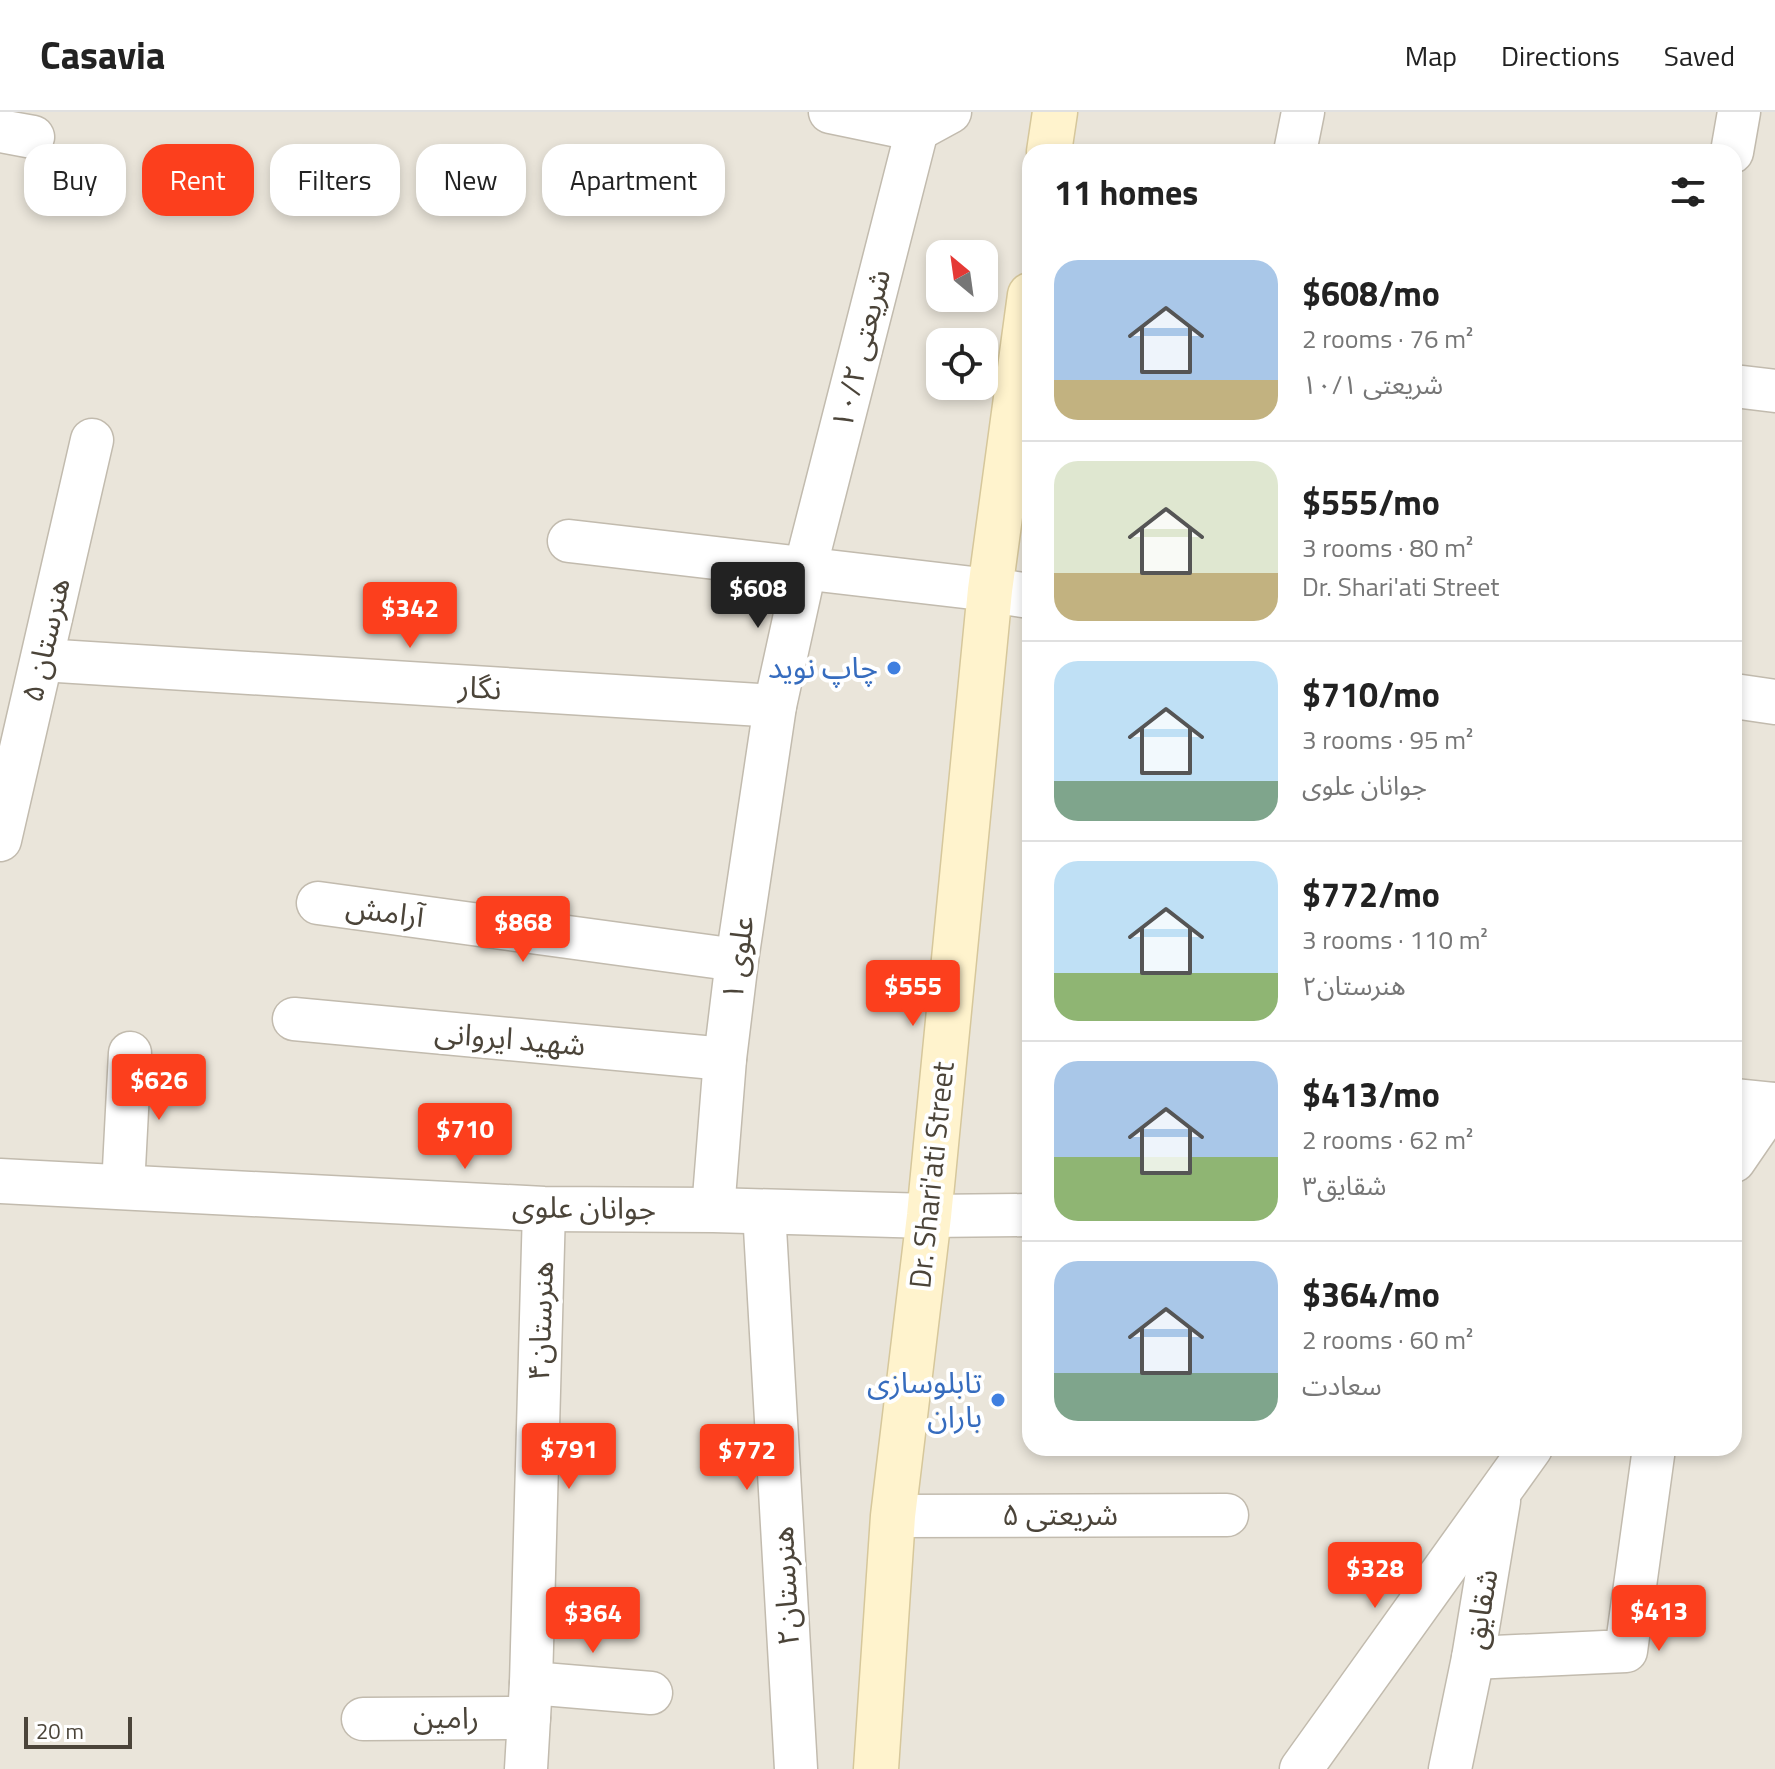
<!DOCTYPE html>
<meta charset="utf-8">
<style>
:root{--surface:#fff;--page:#f2f2f2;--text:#222;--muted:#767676;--line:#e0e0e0;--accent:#fc3f1d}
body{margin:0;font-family:"Titillium Web","Noto Sans Arabic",sans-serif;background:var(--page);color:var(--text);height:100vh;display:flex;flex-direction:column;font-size:30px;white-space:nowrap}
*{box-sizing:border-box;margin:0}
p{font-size:26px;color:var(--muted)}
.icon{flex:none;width:44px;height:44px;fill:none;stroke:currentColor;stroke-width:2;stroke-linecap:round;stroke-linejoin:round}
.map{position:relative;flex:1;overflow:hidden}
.side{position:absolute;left:1022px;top:32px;width:720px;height:1312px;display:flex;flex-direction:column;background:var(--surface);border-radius:24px;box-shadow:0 4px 12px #0003}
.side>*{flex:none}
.hud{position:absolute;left:24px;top:32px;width:760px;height:72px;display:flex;gap:16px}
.needle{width:52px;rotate:331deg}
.buttons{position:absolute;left:926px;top:128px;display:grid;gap:16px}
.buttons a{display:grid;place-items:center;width:72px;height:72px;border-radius:16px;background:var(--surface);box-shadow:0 4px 12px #0003;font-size:40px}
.scale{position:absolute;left:24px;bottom:20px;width:108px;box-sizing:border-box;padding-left:8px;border:4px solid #4b4439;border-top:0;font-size:22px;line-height:28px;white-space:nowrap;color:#4b4439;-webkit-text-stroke:6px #fff;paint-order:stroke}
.price{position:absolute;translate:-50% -68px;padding:0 18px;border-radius:8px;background:var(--accent);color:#fff;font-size:26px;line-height:52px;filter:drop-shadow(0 2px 4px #0008)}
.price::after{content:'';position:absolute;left:50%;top:48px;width:24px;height:18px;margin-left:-12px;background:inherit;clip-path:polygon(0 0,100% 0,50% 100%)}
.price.on{background:#222;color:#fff}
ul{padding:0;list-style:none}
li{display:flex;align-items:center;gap:24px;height:200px;padding:0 32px}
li+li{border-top:2px solid var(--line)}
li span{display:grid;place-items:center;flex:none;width:224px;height:160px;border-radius:24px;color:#555}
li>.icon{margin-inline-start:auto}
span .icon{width:96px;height:96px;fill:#fffc;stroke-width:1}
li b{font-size:34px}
h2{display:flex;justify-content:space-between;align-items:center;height:96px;padding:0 32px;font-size:34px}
.pill{padding:0 28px;border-radius:24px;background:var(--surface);box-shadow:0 4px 12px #0003;font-size:28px;line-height:72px}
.pill.on{background:var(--accent);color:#fff}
header{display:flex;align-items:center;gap:48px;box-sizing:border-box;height:112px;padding:0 40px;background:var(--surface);border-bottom:2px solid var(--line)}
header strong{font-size:38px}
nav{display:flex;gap:44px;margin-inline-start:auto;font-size:28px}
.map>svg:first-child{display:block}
</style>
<header>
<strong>Casavia</strong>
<nav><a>Map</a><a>Directions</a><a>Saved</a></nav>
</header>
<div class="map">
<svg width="1775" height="1657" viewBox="0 0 1775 1657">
<rect width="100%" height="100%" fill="#f6f3ec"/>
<path fill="#eae5da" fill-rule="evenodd" d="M0,0H1775V1657H0ZM1030,40H1734V1336H1030ZM940,142H984V186H940ZM940,230H984V274H940Z"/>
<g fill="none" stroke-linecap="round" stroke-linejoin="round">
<defs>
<g id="minor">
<path d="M830,0L917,18L950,0"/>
<path d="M0,19L33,25"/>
<path d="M1295,40L1303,0"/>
<path d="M1732,40L1739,0"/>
<path d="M1734,274L1775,279"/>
<path d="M569,429L990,478"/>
<path d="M42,548L775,594"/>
<path d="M0,728L92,328"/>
<path d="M318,791L737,848"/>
<path d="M294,907L725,947"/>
<path d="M1734,988L1775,992"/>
<path d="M1734,1049L1773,992"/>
<path d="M123,1075L130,941"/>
<path d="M713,1098L725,947L737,848L775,594L805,457L917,18"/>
<path d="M764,1099L796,1657"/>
<path d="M929,1104L1030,1103"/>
<path d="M893,1404L1227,1403"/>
<path d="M1473,1546L1626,1539L1654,1336"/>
<path d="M531,1571L651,1581"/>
<path d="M363,1607L529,1606"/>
<path d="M526,1657L531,1571L544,1097"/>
<path d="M1301,1657L1531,1336"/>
<path d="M1450,1657L1473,1546L1499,1389"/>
</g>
<g id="tertiary">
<path d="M990,478L1030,484"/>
<path d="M1734,584L1775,590"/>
<path d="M0,1069L544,1097L713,1098L929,1104"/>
</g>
<g id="secondary">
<path d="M1049,40L1055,0"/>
<path d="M876,1657L893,1404L929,1104L990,478L1030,183"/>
</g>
</defs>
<use href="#minor" stroke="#c2bbae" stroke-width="45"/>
<use href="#tertiary" stroke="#c2bbae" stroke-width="47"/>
<use href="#secondary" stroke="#d6c79b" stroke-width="47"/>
<use href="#minor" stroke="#fff" stroke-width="42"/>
<use href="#tertiary" stroke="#fff" stroke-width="44"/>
<use href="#secondary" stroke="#fff3cd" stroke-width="44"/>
</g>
<g fill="#3f7fe0" stroke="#fff" stroke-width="3">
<circle cx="894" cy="556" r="8"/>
<circle cx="998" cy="1288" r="8"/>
</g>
<g text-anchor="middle" stroke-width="8" stroke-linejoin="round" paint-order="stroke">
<g font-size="30" fill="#4b4439" stroke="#fff">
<text transform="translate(861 237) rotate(-76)" y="10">شریعتی ۱۰/۲</text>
<text transform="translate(46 528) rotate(-77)" y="10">هنرستان ۵</text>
<text transform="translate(480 576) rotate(4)" y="10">نگار</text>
<text transform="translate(385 800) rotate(8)" y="10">آرامش</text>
<text transform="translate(738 846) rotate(-82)" y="10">علوی ۱</text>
<text transform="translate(510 927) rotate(5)" y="10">شهید ایروانی</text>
<text transform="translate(932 1063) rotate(-84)" y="10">Dr. Shari'ati Street</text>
<text transform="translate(584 1096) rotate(1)" y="10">جوانان علوی</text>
<text transform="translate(541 1209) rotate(-88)" y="10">هنرستان۴</text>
<text x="1060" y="1413">شریعتی ۵</text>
<text transform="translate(786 1474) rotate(-93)" y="10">هنرستان۲</text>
<text transform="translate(1481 1497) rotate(-80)" y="10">شقایق</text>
<text x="446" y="1616">رامین</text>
</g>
<g font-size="30" fill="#366cbe" stroke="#fff" text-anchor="end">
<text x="878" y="566">چاپ نوید</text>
<text x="982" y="1281">تابلوسازی<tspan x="982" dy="34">باران</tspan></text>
</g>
</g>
</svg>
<div class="buttons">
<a><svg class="needle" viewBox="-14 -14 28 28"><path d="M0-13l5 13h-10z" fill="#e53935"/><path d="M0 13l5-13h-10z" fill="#767676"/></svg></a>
<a><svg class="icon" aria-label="locate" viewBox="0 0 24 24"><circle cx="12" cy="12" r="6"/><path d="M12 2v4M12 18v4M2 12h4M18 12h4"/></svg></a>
</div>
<div class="scale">20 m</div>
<b class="price on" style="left:758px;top:518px">$608</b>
<b class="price" style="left:410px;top:538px">$342</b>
<b class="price" style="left:523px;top:852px">$868</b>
<b class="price" style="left:913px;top:916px">$555</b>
<b class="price" style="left:159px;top:1010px">$626</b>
<b class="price" style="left:465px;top:1059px">$710</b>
<b class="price" style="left:569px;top:1379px">$791</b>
<b class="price" style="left:747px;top:1380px">$772</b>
<b class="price" style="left:1375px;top:1498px">$328</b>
<b class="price" style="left:1659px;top:1541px">$413</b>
<b class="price" style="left:593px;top:1543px">$364</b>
<div class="hud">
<a class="pill">Buy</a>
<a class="pill on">Rent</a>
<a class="pill">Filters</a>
<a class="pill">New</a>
<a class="pill">Apartment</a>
</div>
<section class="side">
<h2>11 homes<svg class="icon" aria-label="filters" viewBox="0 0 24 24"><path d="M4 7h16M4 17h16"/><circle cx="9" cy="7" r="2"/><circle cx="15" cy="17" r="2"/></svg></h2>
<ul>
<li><span style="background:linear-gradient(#a9c7e8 75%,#c2b280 0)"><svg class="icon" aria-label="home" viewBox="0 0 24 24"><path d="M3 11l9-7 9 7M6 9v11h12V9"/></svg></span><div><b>$608/mo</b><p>2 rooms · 76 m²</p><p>شریعتی ۱۰/۱</p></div></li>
<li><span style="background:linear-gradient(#dfe7d0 70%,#c2b280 0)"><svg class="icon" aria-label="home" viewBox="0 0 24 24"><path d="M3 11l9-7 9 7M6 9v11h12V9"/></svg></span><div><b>$555/mo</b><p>3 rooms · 80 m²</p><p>Dr. Shari'ati Street</p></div></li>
<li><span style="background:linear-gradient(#bfe0f5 75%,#7fa58c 0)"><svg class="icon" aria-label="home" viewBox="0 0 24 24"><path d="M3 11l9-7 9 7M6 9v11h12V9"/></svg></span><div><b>$710/mo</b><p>3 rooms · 95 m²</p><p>جوانان علوی</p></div></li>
<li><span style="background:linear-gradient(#bfe0f5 70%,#8fb573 0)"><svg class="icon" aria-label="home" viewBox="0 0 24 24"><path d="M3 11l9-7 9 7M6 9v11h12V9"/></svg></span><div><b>$772/mo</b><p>3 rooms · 110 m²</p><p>هنرستان۲</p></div></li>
<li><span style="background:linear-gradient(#a9c7e8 60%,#8fb573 0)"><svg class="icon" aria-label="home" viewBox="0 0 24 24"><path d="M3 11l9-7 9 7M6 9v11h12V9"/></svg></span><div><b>$413/mo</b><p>2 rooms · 62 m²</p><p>شقایق۳</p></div></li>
<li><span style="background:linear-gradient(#a9c7e8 70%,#7fa58c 0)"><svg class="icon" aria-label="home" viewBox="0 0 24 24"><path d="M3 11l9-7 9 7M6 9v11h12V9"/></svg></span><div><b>$364/mo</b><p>2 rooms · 60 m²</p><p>سعادت</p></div></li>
</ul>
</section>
</div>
